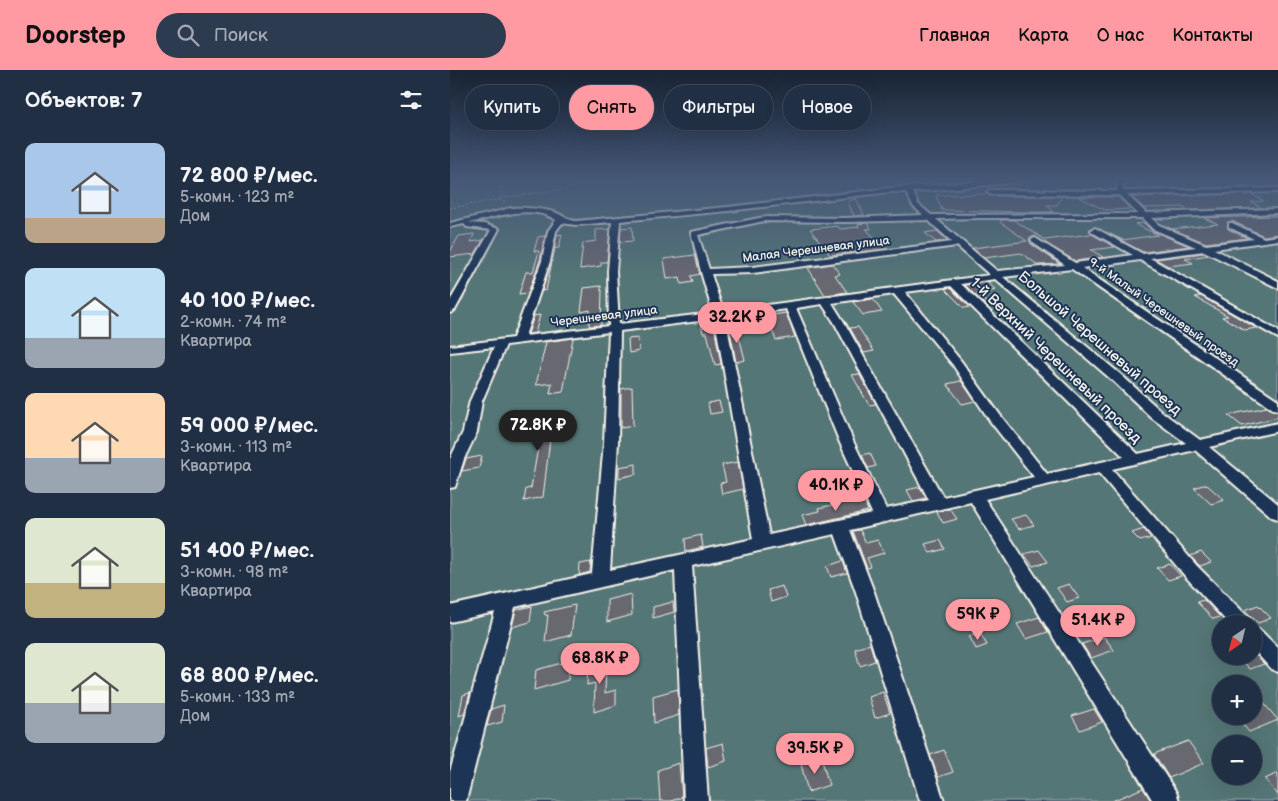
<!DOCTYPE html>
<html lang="ru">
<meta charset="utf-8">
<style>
:root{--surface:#212f45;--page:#2d3b50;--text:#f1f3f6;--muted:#a2a9b3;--line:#3e4a5e;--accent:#ff9aa2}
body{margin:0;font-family:"Balsamiq Sans",sans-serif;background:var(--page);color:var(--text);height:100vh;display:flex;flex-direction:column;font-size:19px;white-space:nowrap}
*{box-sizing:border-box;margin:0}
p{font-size:16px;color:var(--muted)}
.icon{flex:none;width:28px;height:28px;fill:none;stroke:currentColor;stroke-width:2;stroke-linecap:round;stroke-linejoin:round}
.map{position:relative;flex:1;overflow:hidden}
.panel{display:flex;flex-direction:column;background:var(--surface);width:450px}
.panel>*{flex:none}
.top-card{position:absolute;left:15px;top:15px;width:475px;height:45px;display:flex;gap:10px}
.needle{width:32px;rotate:215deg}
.fabs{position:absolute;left:762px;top:545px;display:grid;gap:10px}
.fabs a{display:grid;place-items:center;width:50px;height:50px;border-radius:50%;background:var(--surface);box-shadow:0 5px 20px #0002,0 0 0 1px var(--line);font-size:25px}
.price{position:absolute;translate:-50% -42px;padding:0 11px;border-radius:18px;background:var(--accent);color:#111;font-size:16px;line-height:32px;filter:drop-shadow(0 1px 2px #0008)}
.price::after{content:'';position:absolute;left:50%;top:30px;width:15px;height:11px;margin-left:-8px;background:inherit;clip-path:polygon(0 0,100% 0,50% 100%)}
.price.active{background:#222;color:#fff}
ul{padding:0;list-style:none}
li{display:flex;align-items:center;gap:15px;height:125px;padding:0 25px}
li span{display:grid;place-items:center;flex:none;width:140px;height:100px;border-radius:10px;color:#555}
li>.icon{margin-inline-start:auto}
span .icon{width:60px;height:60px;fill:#fffc;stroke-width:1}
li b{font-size:21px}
h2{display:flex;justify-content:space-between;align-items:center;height:60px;padding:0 25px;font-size:21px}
.chip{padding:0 18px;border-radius:22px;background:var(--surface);box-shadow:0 5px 20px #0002,0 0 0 1px var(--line);font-size:18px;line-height:45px}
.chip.active{background:var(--accent);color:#111}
header{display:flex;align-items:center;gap:30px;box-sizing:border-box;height:70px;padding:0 25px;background:var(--accent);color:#111}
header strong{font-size:24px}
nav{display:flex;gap:28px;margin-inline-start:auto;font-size:18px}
.search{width:350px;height:45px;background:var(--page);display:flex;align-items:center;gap:12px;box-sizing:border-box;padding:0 18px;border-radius:28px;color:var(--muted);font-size:19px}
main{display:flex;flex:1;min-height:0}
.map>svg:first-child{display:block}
</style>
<header>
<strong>Doorstep</strong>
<div class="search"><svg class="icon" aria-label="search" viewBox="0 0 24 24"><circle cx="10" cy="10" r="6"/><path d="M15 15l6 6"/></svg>Поиск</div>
<nav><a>Главная</a><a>Карта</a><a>О нас</a><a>Контакты</a></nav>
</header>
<main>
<section class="panel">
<h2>Объектов: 7<svg class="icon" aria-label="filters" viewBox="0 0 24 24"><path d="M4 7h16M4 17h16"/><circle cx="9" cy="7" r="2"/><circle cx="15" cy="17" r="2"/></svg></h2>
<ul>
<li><span style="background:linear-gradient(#a9c7e8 75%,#b9a48a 0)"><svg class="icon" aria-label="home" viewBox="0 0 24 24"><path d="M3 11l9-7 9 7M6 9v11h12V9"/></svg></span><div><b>72 800 ₽/мес.</b><p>5-комн. · 123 m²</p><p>Дом</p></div></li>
<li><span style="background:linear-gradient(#bfe0f5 70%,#9aa5b1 0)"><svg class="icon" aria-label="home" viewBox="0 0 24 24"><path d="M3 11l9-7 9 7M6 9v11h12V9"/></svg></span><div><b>40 100 ₽/мес.</b><p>2-комн. · 74 m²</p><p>Квартира</p></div></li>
<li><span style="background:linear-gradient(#ffd9b3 65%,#9aa5b1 0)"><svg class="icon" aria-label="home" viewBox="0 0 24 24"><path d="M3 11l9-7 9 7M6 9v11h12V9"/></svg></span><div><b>59 000 ₽/мес.</b><p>3-комн. · 113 m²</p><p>Квартира</p></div></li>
<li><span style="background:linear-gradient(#dfe7d0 65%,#c2b280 0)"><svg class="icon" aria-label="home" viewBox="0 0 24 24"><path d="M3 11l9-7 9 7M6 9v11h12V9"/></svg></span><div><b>51 400 ₽/мес.</b><p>3-комн. · 98 m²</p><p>Квартира</p></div></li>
<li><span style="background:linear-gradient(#dfe7d0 60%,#9aa5b1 0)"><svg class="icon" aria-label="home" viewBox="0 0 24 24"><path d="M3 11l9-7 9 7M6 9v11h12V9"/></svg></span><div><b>68 800 ₽/мес.</b><p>5-комн. · 133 m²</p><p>Дом</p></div></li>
</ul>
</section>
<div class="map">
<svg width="828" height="731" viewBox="0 0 828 731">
<rect width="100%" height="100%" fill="#2c3f5c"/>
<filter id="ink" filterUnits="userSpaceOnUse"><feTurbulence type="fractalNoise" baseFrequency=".02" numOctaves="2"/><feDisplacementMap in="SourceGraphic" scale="10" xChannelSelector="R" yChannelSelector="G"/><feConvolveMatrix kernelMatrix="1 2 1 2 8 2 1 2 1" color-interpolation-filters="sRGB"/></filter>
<g filter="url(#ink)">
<path fill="#547676" stroke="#a4b4af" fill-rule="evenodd" d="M0,109H542L421,124L592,109H828V731H0ZM771,554H804V586H771ZM771,614H804V646H771ZM771,674H804V706H771Z"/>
<g fill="#676771" stroke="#f4f1e8">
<path d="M537,124L540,126H612L607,135H597L603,142H580L492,140L486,125Z"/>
<path d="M801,124L814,131L801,132L812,138L738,140L732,137L694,138L682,127Z"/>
<path d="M629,127H668L681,139L655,140Z"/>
<path d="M406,128L414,145L404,146L398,132Z"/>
<path d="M828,146V164L814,166L782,151L778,152V159L797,168L756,173L722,159L768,154L754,148Z"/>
<path d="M551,150H564L595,170L641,164L665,177L641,180L653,187L625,191L584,166L579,169L581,174L610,194L588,195L571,183L534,188L523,178L577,171L550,152Z"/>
<path d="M418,153L421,159H416L435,179L380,185L360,159L388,156L390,159L409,157L408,154Z"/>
<path d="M694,153L702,161L739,176L693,182L656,162L673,170L708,165L685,154Z"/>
<path d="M182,157L183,171L170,172L171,158Z"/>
<path d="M160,159L157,192H151V196L130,199L133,173L146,171V160Z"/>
<path d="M487,161L498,171L486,172L475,163Z"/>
<path d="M24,164L21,172L33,170L25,184L0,187V182L9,166Z"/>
<path d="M112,164L109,178H105L96,220L92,221L102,191L107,165Z"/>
<path d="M95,166L90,190L78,223L69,224L76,202H83L89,181H84L88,167Z"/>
<path d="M754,183L758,185L735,189L743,193L718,196L706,189Z"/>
<path d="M245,185L250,204L241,206L243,212L231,214L230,207L217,209L214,189Z"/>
<path d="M382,194L390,204L385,205L397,222L375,225L358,198Z"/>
<path d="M537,212L546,220L527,224L538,234L535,235L515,215Z"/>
<path d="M151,216V221L152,220L151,255L139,256L140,240L131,242L134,218Z"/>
<path d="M500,218L520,237L514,238L495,219Z"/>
<path d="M751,226L806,258L795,260L772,247L778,246L745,227Z"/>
<path d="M423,229L432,242L413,245L403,232Z"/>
<path d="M336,243L345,267L326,270L316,246Z"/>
<path d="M90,245L85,263L78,264L84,246Z"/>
<path d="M263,251L271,294L265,295L257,263H253L251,253Z"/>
<path d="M284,254L291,274L295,290L286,292L279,255Z"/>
<path d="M408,257L424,281L414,283L400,258Z"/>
<path d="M123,268L113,322L100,324L102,313L86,315L96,272Z"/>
<path d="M188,268L189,281L179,283L178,269Z"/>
<path d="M409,304L426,334L419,335L402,305Z"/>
<path d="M511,311L525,331L512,334L497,314Z"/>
<path d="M182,317L183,356L171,358V319Z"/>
<path d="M269,331L272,342L260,344L258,333Z"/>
<path d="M817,337L828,342V347L792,356L778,345Z"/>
<path d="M103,344L93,427L74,431L76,419L81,418L90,366L69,370L73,350Z"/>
<path d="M420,383L426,396L418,398L412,385Z"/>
<path d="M32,386L29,398L12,401L16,389Z"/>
<path d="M288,392L293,419L272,424L270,413L276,412L272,395Z"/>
<path d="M186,394V404L169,408V397Z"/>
<path d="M756,414L774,430L761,434L744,418Z"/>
<path d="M470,417L476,428L463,431L457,420Z"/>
<path d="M413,428L418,441L356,455L352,445L370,441L369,438Z"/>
<path d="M500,439L507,449L493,453L487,442Z"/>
<path d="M576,445L584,455L569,459L561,449Z"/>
<path d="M694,459L701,468L690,471L682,463Z"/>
<path d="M410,460L416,473L428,470L434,483L417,488L421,497L417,498L403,461Z"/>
<path d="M251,465L253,477L236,481L235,469Z"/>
<path d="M490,470L495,479L480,483L475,474Z"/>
<path d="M589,480L598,492L583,496L574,484Z"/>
<path d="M751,482L761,492L750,496L740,486Z"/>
<path d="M393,491L397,503L381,507L377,496Z"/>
<path d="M141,492L140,502L129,505L130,494Z"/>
<path d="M720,494L731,506L718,510L707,498Z"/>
<path d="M619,514L629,528L617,532L607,518Z"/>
<path d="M332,516L336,527L321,532L318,520Z"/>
<path d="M181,524L182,545L157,552V530Z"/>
<path d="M754,530L770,547L763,549L747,532Z"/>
<path d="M223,532L224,542L203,548V537Z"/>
<path d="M125,535L121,565L95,572L98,545H95L94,542Z"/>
<path d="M808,535L821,548L808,553L795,540Z"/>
<path d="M82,536L80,552L62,557L66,540Z"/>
<path d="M589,547L598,562L576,569L567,554Z"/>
<path d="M530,563L537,575L526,579L519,566Z"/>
<path d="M654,567L664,580L641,588L632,574Z"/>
<path d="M420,574L425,591L410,596L405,579Z"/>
<path d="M788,586H807L814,594L800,599Z"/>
<path d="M156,587L155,623L166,620V635L144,642L145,613L137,615L138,592Z"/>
<path d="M119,591L118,610L84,620L86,600Z"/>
<path d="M228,619L229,645L204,653L203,626Z"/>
<path d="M433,622L440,643L425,648L419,627Z"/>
<path d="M804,622L828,650L799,662L786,646H804Z"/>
<path d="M20,623L14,644L9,646L13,625Z"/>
<path d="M54,635L52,652L37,656L41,639Z"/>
<path d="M644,639L652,652L630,660L622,646Z"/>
<path d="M738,671L754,693L719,708L704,684Z"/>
<path d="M273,673L276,691L258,697L256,678Z"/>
<path d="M494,680L503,702L488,707L480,685Z"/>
<path d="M371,687L379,715L358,722L351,694Z"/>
<path d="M229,693L232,727L221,731H210L208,700Z"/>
<path d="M828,703V725L815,709Z"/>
<path d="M693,718L701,731H662Z"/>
</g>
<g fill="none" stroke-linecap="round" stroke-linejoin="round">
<defs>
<g id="minor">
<path d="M559,109H582L579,111L463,122L468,134L481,145L688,144L669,125L540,124L537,122L540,120L667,121V113L683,109H694L672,115L674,121L828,118V122L677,125L696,143L828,139V143L701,148L709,155L756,175L804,169L779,157V153H782L814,168L828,166V170L764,179L828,211V218L754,181L700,188L828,261V268L690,190L632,198L828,330V340L823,339L622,199L553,207L670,304L712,342L750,370L828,353V361L759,377L828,434V449L822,447L745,380L662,399L747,496L799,548L802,554H779L735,506L649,403L535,429L726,722L729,731H703L521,432L400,460L424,522L494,731H470L406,522L385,464L242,496L258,731H234L225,500L65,537L16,731H0V702L45,542L0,552V536L142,504L154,372L159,262L56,275L32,331L27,362L14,389L5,417L0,418V389L13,362L20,331L44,277L0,282V276L63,268L92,191L98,161L106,150C81,134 46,147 19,153L34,154L49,159L5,240L0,243V231L41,160L17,157L14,154L0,157V153L54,140C62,135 94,139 104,142C113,145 117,150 126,151L278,137L440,118ZM440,122H456L463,136L473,145L395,148L314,147L241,162L251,202L263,243L169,254L166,201L170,151L278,141ZM528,148H692L703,159L746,177L693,184L645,158L641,160L642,162L683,185L625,193L585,168L581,170L582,172L615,195L547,201L486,149ZM478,150L502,172L303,197L259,199L248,165L314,151L395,152ZM162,152L158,201L159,256L75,266L100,191L106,161L112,153L126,155ZM507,176L540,205L273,241L261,204L303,203ZM545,209L662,310L702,348L736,373L688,384L511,214ZM501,216L674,387L597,404L550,345L511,291L455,222ZM444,224L503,295L540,351L584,407L493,427L394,252L382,233ZM372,234L384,252L479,430L436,439L404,373L346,238ZM336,239L390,373L422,443L319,465L275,247ZM265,249L303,469L160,500L168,372L170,261Z"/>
<path d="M804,558L811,561L828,578V602L821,599L804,580Z"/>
</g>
</defs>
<use href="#minor" stroke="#f4f1e8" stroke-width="4"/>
<g stroke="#f4f1e8" stroke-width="1" stroke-dasharray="2 2" stroke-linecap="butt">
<path d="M424,109L432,113"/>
<path d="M51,128L144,114L196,109"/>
<path d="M55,132L48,130L51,128L52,117L56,109"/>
<path d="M0,138L48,130"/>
</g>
<use href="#minor" fill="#1d3557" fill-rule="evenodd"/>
</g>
</g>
<linearGradient id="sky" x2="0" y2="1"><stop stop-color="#182333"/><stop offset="0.52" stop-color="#455878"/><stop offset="1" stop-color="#455878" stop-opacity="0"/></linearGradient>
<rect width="828" height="211" fill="url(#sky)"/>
<g text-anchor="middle" stroke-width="4" stroke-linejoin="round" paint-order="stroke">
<g font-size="12" fill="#f4f1e8" stroke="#1d3557">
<text transform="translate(366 179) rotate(-7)" y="4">Малая Черешневая улица</text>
<text transform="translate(714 242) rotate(35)" y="4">9-й Малый Черешневый проезд</text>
<text transform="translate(154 246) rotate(-7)" y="4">Черешневая улица</text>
</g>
<g font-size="15" fill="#f4f1e8" stroke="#1d3557">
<text transform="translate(650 273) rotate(41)" y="5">Большой Черешневый проезд</text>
<text transform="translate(606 290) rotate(44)" y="5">1-й Верхний Черешневый проезд</text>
</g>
</g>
</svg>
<div class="fabs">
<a><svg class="needle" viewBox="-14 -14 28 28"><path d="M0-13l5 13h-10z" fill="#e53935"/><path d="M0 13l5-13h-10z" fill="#a2a9b3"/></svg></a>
<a>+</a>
<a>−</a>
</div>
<b class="price" style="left:287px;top:274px">32.2K ₽</b>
<b class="price active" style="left:88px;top:382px">72.8K ₽</b>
<b class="price" style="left:386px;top:442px">40.1K ₽</b>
<b class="price" style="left:528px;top:571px">59K ₽</b>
<b class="price" style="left:648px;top:577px">51.4K ₽</b>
<b class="price" style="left:150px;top:615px">68.8K ₽</b>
<b class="price" style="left:365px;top:705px">39.5K ₽</b>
<div class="top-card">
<a class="chip">Купить</a>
<a class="chip active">Снять</a>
<a class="chip">Фильтры</a>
<a class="chip">Новое</a>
</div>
</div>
</main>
